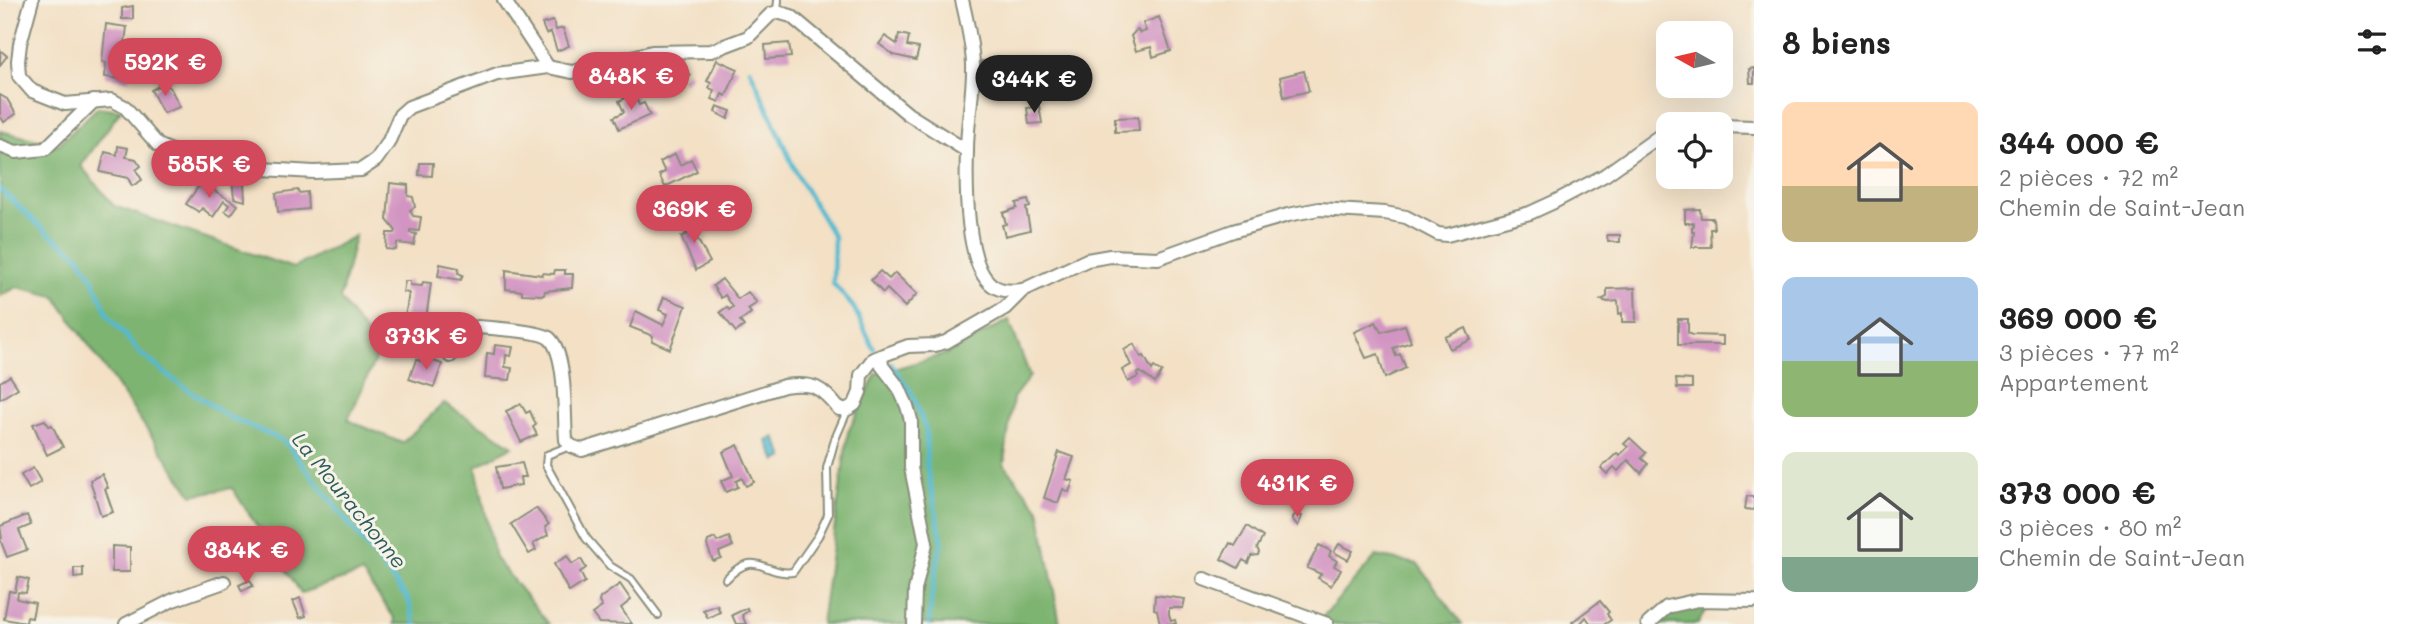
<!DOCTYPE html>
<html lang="fr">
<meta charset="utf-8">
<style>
:root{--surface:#fff;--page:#f6f6f6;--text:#222;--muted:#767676;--accent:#d1495b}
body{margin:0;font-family:Mali,sans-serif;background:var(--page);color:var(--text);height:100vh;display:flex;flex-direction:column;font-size:26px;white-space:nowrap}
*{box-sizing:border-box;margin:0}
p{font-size:23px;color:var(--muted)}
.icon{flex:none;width:38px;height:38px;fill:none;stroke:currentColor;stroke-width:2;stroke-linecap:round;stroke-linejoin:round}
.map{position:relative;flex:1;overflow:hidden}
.drawer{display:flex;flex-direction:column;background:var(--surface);width:665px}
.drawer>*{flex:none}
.needle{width:46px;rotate:278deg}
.buttons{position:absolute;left:1656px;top:21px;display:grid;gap:14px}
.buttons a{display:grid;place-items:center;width:77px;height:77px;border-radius:14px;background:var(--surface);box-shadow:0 7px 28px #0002;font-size:35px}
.price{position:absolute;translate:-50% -60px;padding:0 16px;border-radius:24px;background:var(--accent);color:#fff;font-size:23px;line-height:46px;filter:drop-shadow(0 2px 4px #0008)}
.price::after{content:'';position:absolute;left:50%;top:42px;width:21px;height:16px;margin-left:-10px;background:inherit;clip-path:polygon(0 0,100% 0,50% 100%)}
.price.active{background:#222;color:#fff}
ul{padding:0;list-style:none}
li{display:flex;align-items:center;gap:21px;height:175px;padding:0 28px}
li span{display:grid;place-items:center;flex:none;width:196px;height:140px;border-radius:14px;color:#555}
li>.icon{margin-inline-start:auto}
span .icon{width:84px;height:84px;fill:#fffc;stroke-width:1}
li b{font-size:30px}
h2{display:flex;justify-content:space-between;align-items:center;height:84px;padding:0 28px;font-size:30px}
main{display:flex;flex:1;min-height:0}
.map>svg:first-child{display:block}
</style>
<main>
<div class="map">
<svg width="1754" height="624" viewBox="0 0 1754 624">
<rect width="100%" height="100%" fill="#f7f3e8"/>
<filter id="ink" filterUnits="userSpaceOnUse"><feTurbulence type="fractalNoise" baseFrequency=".0143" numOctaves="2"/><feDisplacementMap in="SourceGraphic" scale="14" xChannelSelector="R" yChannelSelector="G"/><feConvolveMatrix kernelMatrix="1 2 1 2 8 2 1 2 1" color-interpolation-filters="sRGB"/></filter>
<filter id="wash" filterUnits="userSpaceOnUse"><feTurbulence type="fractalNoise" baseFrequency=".00686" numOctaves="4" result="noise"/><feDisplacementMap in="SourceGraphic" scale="28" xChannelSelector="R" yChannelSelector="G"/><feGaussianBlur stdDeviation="1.57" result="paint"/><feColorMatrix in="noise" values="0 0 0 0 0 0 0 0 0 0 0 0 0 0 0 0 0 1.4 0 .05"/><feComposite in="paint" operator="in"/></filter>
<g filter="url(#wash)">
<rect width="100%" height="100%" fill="#f3e0c5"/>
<g fill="#7eb471" stroke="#4e7852" stroke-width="2">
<path d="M98,107L121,110L81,166L114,206L293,268L355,236L340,299L379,351L348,420L402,443L444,403L513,446L476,467L495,558L549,624H394L395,619L362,573L301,593L232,488L192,495L55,296L17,287L0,296V131L58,145Z"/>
<path d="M1009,320L1030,376L1013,398L1004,464L1039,509L1060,624H821L848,432L876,374L946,354Z"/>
<path d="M1376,556L1418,564L1462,624H1330L1321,619Z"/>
<path d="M1710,602L1698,624H1659L1678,608Z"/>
</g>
<path fill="#52b9d0" stroke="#387b82" stroke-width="2" d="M775,437L784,457L776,461L767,441Z"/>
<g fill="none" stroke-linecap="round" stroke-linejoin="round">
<g stroke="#52b9d0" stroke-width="4.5">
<path d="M750,69L798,177L834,237L833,283L854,308L874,349"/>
<path d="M0,189L44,230L78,255L92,277L108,315L140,353L174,380L227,416L284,441L408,599L415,624"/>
<path d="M891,363L913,395L926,431L927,468L942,540L932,592L929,624"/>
</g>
</g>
<g id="blocks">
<g fill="#d294c2">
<path d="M133,6V19H122V8Z"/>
<path d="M1159,17L1171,51L1153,57L1151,47L1136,51L1131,36L1137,29L1140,33L1146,31L1143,23Z"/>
<path d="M553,21L556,30L563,28L569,46L557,51L551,32L546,34L542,24Z"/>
<path d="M106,24L127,27L122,65L130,66L129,80L105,77L106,63L102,62Z"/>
<path d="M899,34L909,36L907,46L919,48L916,60L894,55L879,44L885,36L897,44Z"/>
<path d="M789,43L791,57L766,59L765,45Z"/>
<path d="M0,50L7,56L0,65Z"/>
<path d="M717,60L738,69L726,96L722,94L719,102L712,99L714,90L709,88L711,83L707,81Z"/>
<path d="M982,61L1002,62V73L981,71Z"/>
<path d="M1754,68V83H1750L1749,69Z"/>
<path d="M1008,71L1041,72L1040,90L1007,91Z"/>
<path d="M1304,71L1309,91L1284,97L1280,77Z"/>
<path d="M687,72L691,75L684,83L681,78Z"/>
<path d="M165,83L171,89L180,107L163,113L151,90Z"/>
<path d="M634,94L639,105L644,103L650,115L619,129L614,117L624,112L619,101Z"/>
<path d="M0,95L7,99L16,114L4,122L0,116Z"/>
<path d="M717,106L731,111L728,119L715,112Z"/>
<path d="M1039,106L1042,123L1029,124L1027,108Z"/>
<path d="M1138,117L1139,131L1115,132V118Z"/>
<path d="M118,146L128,148L126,157L136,159L141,166L136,170L142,180L132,186L128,178L100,172L105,152L117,155Z"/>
<path d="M675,154L680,165L691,159L697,171L665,187L659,175L665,172L660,162Z"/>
<path d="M420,163H433L432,176L419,175Z"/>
<path d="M232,178L244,182L245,201L234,198Z"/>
<path d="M203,180L211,185L208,187L238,205L231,215L225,211L229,205L224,201L213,217L202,208L199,212L186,204Z"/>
<path d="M390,183L408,185V196L413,197L415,207L410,210L413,216L421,217L419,231L410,230V233L416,234L414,245L397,243L396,250L386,249L387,233H395L396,231L387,220Z"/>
<path d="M298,190L299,193L307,192L308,209L278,212L276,193Z"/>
<path d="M1028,200L1030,207L1026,208L1030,230L1005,236L1002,225L1006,224L1003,213L1017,208L1016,203Z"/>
<path d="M1700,209L1701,218H1713L1714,229H1710L1711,247H1692L1694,232H1692V227L1694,226V223H1685V210Z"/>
<path d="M692,217L698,228L693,231L710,262L696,270L681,237L687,234L681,223Z"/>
<path d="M1607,235H1620V242H1608Z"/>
<path d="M440,264L459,268L458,273L463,275L461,280L438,276Z"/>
<path d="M506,270L542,275V273L554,274L555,270H565V274H573L572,288L545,291L544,295L522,294V291L506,289Z"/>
<path d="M880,271L889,279L895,273L917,294L905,307L887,289L883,293L871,280Z"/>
<path d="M722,279L738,299L748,292L757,303L748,309L751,313L740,321L744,326L736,332L720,312L727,307L729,310L733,307L725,295L721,298L713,286Z"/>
<path d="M405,281H410V285L422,286L423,282L431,283L426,319L405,317L409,293L403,292Z"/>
<path d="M1635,288L1636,322H1622V313L1619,314L1618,301L1608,302L1601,300L1607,297V289Z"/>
<path d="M664,297L686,306L670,349L652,341L653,336L630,327L636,311L663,325L668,314L659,310Z"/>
<path d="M1678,319H1688V333L1692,335L1723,336V345H1678Z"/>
<path d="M1376,322L1381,332L1405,325L1411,342L1393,348L1396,356L1400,354L1406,368L1385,378L1378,354L1366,358L1354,332Z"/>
<path d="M1466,328L1471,340L1450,349L1445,337Z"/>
<path d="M1134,344L1141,357L1144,356L1152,370L1154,367L1162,372L1155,383L1140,372L1137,374L1138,377L1128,382L1122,370L1131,365L1124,350Z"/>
<path d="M495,345L513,347L511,356L506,355L505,367L512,368L510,380L485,378L487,353L494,354Z"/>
<path d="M428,359L442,364L434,387L409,379L416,360L427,362Z"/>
<path d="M10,376L18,388L0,399V382Z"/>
<path d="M1676,379L1692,380V388H1677Z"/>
<path d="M521,404L526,413L530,411L536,425L533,427L537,435L521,442L506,411Z"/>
<path d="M45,420L49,426L52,425L63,447L47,455L33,424Z"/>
<path d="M1630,438L1646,453L1641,458L1648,464L1641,473L1628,460L1618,471L1614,467L1607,474L1601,468L1617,453L1620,455L1628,447L1624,444Z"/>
<path d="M738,445L754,482L746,486L742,478L736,481L738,487L726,492L721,481L733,476L723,452Z"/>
<path d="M1059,452L1074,457L1066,479L1073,481L1069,492L1063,489L1058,503L1044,498Z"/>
<path d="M522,463L526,477H520L521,485L500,489L496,467Z"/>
<path d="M33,468L41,482L29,489L21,475Z"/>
<path d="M102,474L108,488L105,489L113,512L101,516L90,480Z"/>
<path d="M1747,496L1754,497V510L1745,509Z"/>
<path d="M536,508L549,524L545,527L548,535L533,544L536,550L529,554L511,524Z"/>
<path d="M1296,513L1302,516L1298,526L1292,519Z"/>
<path d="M27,515L31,525L19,530L27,550L7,557L0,539L2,538L0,526Z"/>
<path d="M1247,526L1263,537L1257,548L1259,552L1258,555L1251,556L1248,563L1243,560L1238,568L1221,559L1230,543L1235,546Z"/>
<path d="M729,537L733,546L719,552L721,558L713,561L707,545L708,541L715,538L717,542Z"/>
<path d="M1339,544L1353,551L1348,560L1334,552Z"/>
<path d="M1319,545L1331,551L1329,556L1337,561L1334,566L1341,570L1331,586L1318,578L1321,574L1307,568Z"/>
<path d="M112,546L130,547V572H112Z"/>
<path d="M567,556L572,564L581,559L586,568L580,572L585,582L569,592L554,564Z"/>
<path d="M74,568H83V577L74,578Z"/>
<path d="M18,577L29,580L26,593L18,592L17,599L35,603L32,618L27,617L26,623L4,619L9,591L15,592Z"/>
<path d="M250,580L253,586L242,591L239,585Z"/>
<path d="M620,584L631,600L621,608L632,624L599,623L592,614L602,607L599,602L600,598Z"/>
<path d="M1155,595L1185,599L1183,608H1169V615L1171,621L1175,620L1176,624H1160L1157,610L1154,609Z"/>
<path d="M300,598L306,616L300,618L293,601Z"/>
<path d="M1600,601L1609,612L1607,614L1611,620L1605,624H1591L1586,617L1580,624H1574L1572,622Z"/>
<path d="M717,605L720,612L708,618L703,610Z"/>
<path d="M747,608L748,611L742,615L746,624H736L732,615Z"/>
</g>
</g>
</g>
<g filter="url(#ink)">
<use href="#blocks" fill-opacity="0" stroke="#898e7c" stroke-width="2"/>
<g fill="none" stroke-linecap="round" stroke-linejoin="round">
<defs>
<g id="service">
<path d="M777,12L778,0"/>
<path d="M570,446L547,455L546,465L586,538L610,566L631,579L658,615"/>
<path d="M726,579C756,547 764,576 793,572L818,536L828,515L827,468L835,439L848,409"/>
</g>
<g id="minor">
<path d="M32,0L20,44L18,61L19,76L32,91L65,104L112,100L125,107L158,145L186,157L263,169L314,172L361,170L376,160L388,143L400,115L409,107L497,74L548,67L572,72L652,52L711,51L748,37L771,14L777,12L791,16L908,114L967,151"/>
<path d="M504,0L548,67"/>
<path d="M962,0C967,21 972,43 973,64C974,92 967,122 967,150C966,182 965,265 992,285C1001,292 1013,291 1023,290"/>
<path d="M1720,126L1754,127"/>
<path d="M0,146L16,152L45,149L94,101"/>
<path d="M450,356L478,327C492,328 540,331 549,338C567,353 564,417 566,440L571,446L582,450L784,386C814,382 821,387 839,409H848L855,404L860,392L861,375L873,359L908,346L935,345L946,342L1005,308L1023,290L1087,260L1110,256L1158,258L1233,231L1288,215L1319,209L1385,213L1406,217L1438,234L1447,235L1530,213L1554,202L1605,175L1668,130"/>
<path d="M881,356L882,366L899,388L907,406L911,420V468L926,543L915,590L914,624"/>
<path d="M1204,579L1327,624"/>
<path d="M126,624L173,600L224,582"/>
<path d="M1648,624L1667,607L1698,600L1754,601"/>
</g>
</defs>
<use href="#service" stroke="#898e7c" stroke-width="10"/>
<use href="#minor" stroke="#898e7c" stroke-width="16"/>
<use href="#service" stroke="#fff" stroke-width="6"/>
<use href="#minor" stroke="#fff" stroke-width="12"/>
</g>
</g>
<g text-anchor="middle" stroke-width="6" stroke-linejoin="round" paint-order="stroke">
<g font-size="21" font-style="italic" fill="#2c5c5b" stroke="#f7f3e8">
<text transform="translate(349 501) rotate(51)" y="7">La Mourachonne</text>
</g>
</g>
</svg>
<div class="buttons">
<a><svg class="needle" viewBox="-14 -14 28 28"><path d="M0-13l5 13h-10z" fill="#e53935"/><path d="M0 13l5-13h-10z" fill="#767676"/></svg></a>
<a><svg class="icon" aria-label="locate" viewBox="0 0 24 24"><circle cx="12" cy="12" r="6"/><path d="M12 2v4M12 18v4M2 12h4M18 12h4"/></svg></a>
</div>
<b class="price" style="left:165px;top:98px">592K €</b>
<b class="price" style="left:631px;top:112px">848K €</b>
<b class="price active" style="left:1034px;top:115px">344K €</b>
<b class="price" style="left:209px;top:200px">585K €</b>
<b class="price" style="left:694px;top:245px">369K €</b>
<b class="price" style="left:426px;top:372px">373K €</b>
<b class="price" style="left:1297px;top:519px">431K €</b>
<b class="price" style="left:246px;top:586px">384K €</b>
</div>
<section class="drawer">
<h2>8 biens<svg class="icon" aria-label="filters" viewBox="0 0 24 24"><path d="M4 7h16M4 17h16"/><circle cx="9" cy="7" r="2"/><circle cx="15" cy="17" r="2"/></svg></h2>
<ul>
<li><span style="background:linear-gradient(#ffd9b3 60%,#c2b280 0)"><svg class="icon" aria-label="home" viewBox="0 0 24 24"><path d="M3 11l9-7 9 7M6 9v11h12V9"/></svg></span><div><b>344 000 €</b><p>2 pièces · 72 m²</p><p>Chemin de Saint-Jean</p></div></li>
<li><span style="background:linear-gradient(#a9c7e8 60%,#8fb573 0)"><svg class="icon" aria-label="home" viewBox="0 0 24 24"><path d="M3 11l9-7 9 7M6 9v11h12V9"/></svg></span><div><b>369 000 €</b><p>3 pièces · 77 m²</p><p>Appartement</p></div></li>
<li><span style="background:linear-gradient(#dfe7d0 75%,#7fa58c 0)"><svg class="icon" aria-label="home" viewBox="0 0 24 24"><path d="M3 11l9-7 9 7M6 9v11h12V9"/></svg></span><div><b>373 000 €</b><p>3 pièces · 80 m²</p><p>Chemin de Saint-Jean</p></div></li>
</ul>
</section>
</main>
